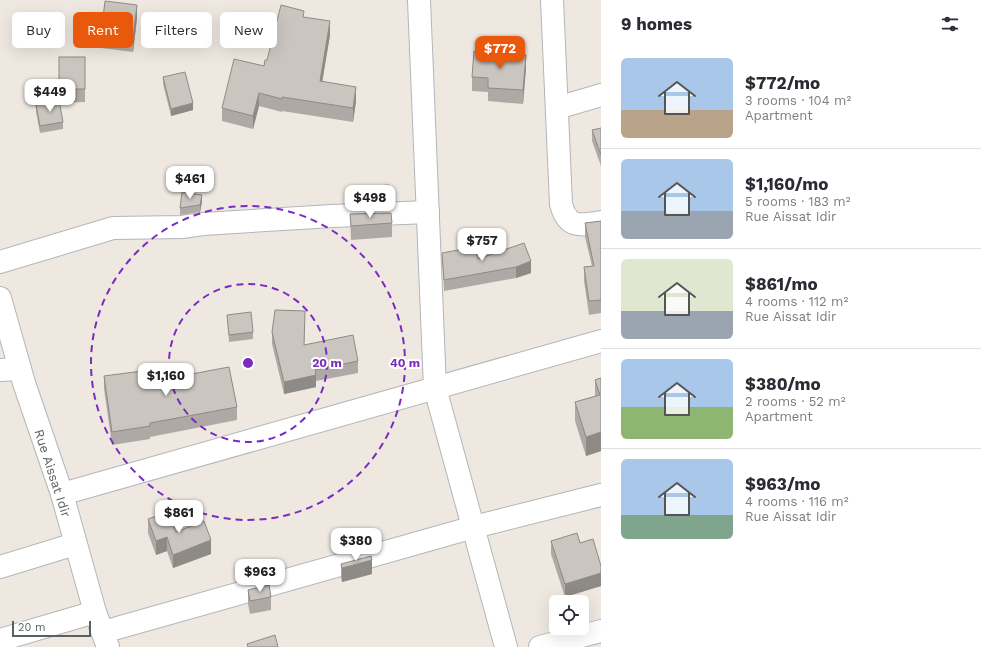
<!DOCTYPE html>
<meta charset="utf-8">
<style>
:root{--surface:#fff;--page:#f7f7f7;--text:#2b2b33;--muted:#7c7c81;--line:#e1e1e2;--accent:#ea580c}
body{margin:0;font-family:"Work Sans",sans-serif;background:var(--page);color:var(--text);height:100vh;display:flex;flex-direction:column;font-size:15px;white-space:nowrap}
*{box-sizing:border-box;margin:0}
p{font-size:13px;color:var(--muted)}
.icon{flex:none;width:22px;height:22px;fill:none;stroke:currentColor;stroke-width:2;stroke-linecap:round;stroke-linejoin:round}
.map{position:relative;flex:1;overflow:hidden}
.drawer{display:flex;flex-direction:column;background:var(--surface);width:380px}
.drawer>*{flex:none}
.banner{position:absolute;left:12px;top:12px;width:380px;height:36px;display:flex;gap:8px}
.buttons{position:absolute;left:549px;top:595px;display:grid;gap:8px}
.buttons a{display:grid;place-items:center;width:40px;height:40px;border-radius:6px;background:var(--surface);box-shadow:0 4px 16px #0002;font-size:20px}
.scale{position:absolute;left:12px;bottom:10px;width:79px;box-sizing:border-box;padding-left:4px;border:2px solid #596064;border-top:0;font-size:11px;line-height:14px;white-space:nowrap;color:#596064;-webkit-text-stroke:3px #fff;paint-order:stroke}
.price{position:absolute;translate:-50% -34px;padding:0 9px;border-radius:8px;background:#fff;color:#222;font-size:13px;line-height:26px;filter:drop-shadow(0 1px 2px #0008)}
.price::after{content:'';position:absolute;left:50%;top:24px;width:12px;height:9px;margin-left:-6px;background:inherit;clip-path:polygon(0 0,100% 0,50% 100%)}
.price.selected{background:var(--accent);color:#fff}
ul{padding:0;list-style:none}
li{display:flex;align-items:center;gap:12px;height:100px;padding:0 20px}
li+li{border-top:1px solid var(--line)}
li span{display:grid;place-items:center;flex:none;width:112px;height:80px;border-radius:6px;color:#555}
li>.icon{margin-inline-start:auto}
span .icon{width:48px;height:48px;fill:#fffc;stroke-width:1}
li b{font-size:17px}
h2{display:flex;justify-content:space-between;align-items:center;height:48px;padding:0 20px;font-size:17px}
.pill{padding:0 14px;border-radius:6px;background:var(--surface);box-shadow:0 4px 16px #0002;font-size:14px;line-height:36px}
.pill.selected{background:var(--accent);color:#fff}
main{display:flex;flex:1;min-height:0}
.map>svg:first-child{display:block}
</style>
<main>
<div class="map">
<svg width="601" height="647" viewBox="0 0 601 647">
<rect width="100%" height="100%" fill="#eee8e1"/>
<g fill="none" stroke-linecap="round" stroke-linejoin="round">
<defs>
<g id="minor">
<path d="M419,0L435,388L506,647"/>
<path d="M552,0L561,204C567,228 580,226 601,222"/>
<path d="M557,108L601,95"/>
<path d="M0,262L113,228L182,227L203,224L332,216L428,212"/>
<path d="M0,370L20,369"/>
<path d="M62,494L601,341"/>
<path d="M0,567L75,544"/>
<path d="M103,632L474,527L601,495"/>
<path d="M0,640L95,612"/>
<path d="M540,647L601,631"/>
</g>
<path id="tertiary" d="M0,298L24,383L62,494L95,612L108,647"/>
</defs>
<use href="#minor" stroke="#b2b6ba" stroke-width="24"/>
<use href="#tertiary" stroke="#b2b6ba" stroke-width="24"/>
<use href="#minor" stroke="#fff" stroke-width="22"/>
<use href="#tertiary" stroke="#fff" stroke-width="22"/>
</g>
<g fill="#afa9a5">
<path d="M304,17L330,35L322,82L356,101L353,122L282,111V112L259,106L253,129L222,121V108L264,66L267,60Z"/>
<path d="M137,18L133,52L101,48V35Z"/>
<path d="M59,57H85V102L59,103L63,122V129L40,133L36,112V105L59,102Z"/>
<path d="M526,68L523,104L488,101V92L472,91V77Z"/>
<path d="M163,77L193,110L171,116L163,84Z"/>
<path d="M601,128V166L592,141V130Z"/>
<path d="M389,185V201L349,203L348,188Z"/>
<path d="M202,202L200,212L180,215V208Z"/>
<path d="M350,214L392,223V237L351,240Z"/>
<path d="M601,221V313L589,315L584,281V267L592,266L585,237V223Z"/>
<path d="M524,243L531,273L516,278L444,291L442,253L478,259Z"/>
<path d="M227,315L253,332V339L229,342Z"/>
<path d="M305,323L304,345L358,361V373L316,381V387L284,394L272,344V332Z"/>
<path d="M104,376L144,383L237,407V420L150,437V439L112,445L104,389Z"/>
<path d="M601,378V451L586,456L575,421V402L595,396V380Z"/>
<path d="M148,519L176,532L211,554L173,568L167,551L156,555L148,533Z"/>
<path d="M551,541L580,543L601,566V586L565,597L551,554Z"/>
<path d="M341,564L372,574L342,582L341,578Z"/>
<path d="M248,590L271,597V610L250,614L248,604Z"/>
</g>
<g fill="#8e8a86">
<path d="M137,5V18L133,52V38Z"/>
<path d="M330,21V35L320,95V81Z"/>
<path d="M526,55V68L523,104V90Z"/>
<path d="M356,87V101L353,122V108Z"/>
<path d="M259,93V106L253,129V116Z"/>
<path d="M193,103V110L171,116V109Z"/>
<path d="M202,195V202L200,212V205Z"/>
<path d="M531,261V273L516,278V267Z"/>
<path d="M316,375V387L284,394V382Z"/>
<path d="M601,432V451L586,456V437Z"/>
<path d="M167,537V551L156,555V541Z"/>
<path d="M211,540V554L173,568V555Z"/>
<path d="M372,560V574L342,582V568Z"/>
<path d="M601,573V586L565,597V584Z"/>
</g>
<g fill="#cbc5c0" stroke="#8e8a86">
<path d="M105,1L137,5L133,38L101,35Z"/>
<path d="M281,5L304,11L303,17L330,21L320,81L356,87L353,108L282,97V99L259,93L253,116L222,108L234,59L264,66L265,60H267Z"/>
<path d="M474,51L526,55L523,90L488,88V78L472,77Z"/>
<rect x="59" y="57" width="26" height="32"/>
<path d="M185,72L193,103L171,109L163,77Z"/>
<path d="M59,100L63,122L40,126L36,105Z"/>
<path d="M601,128V155L592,130Z"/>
<path d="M389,185V188L349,189L348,188Z"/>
<path d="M182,192L202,195L200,205L180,208Z"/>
<path d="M391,213L392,223L351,226L350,214Z"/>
<path d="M601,221V300L589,301L584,267L594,266L585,223Z"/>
<path d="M524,243L531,261L516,267L444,280L442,253L475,247L478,259Z"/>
<path d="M275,310L305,311L304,345L353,335L358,361L315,370L316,375L284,382L272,332Z"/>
<path d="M251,312L253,332L229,335L227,315Z"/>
<path d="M229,367L237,407L150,423V426L112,432L104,376L142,371L144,383Z"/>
<path d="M601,378V432L586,437L575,402L600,395L595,380Z"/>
<path d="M168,512L176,532L204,521L211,540L173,555L167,537L156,541L148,519Z"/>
<path d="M577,533L580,543L593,539L601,566V573L565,584L551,541Z"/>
<path d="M371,556L372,560L342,568L341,564Z"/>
<path d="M269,585L271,597L250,601L248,590Z"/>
<path d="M275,635L278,647H248L247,644Z"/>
</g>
<g fill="none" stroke="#7b2cbf" stroke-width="2" stroke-dasharray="7 5">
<circle cx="248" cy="363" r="79"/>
<circle cx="248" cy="363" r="157"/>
</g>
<g text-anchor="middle" stroke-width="4" stroke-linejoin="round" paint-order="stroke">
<g font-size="13" fill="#596064" stroke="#fff">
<text transform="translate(53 473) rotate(72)" y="5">Rue Aissat Idir</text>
</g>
</g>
<circle cx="248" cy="363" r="6" fill="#7b2cbf" stroke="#fff" stroke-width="2"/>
<g font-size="12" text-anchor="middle" font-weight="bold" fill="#7b2cbf" stroke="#fff" stroke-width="4" stroke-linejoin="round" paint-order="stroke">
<text x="327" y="367">20 m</text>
<text x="405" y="367">40 m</text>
</g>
</svg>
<div class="buttons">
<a><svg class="icon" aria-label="locate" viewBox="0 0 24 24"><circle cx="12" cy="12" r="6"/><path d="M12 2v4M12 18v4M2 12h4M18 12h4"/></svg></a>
</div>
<div class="scale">20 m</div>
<b class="price selected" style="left:500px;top:70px">$772</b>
<b class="price" style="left:50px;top:113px">$449</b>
<b class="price" style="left:190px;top:200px">$461</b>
<b class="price" style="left:370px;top:219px">$498</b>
<b class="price" style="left:482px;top:262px">$757</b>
<b class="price" style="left:166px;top:397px">$1,160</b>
<b class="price" style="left:179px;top:534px">$861</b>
<b class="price" style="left:356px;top:562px">$380</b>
<b class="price" style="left:260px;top:593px">$963</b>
<div class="banner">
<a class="pill">Buy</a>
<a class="pill selected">Rent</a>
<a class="pill">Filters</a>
<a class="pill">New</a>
</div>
</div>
<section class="drawer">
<h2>9 homes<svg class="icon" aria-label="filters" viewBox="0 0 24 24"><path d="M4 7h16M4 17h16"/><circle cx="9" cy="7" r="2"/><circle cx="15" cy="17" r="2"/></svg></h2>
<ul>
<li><span style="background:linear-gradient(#a9c7e8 65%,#b9a48a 0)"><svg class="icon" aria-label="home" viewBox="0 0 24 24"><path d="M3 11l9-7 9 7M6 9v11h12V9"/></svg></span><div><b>$772/mo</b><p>3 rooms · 104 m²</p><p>Apartment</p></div></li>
<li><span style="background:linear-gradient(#a9c7e8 65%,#9aa5b1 0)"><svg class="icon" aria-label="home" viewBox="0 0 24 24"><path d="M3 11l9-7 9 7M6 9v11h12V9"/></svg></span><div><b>$1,160/mo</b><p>5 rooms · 183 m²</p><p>Rue Aissat Idir</p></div></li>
<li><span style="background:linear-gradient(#dfe7d0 65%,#9aa5b1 0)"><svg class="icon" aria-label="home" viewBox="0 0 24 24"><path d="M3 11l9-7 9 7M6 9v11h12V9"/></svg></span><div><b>$861/mo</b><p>4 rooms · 112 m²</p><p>Rue Aissat Idir</p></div></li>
<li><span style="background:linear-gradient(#a9c7e8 60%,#8fb573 0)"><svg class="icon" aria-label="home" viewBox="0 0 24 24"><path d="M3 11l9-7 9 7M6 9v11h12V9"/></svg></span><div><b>$380/mo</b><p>2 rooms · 52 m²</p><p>Apartment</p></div></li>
<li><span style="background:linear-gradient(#a9c7e8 70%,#7fa58c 0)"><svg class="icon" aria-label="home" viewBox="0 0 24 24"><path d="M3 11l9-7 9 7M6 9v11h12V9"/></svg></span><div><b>$963/mo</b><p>4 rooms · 116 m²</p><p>Rue Aissat Idir</p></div></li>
</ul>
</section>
</main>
